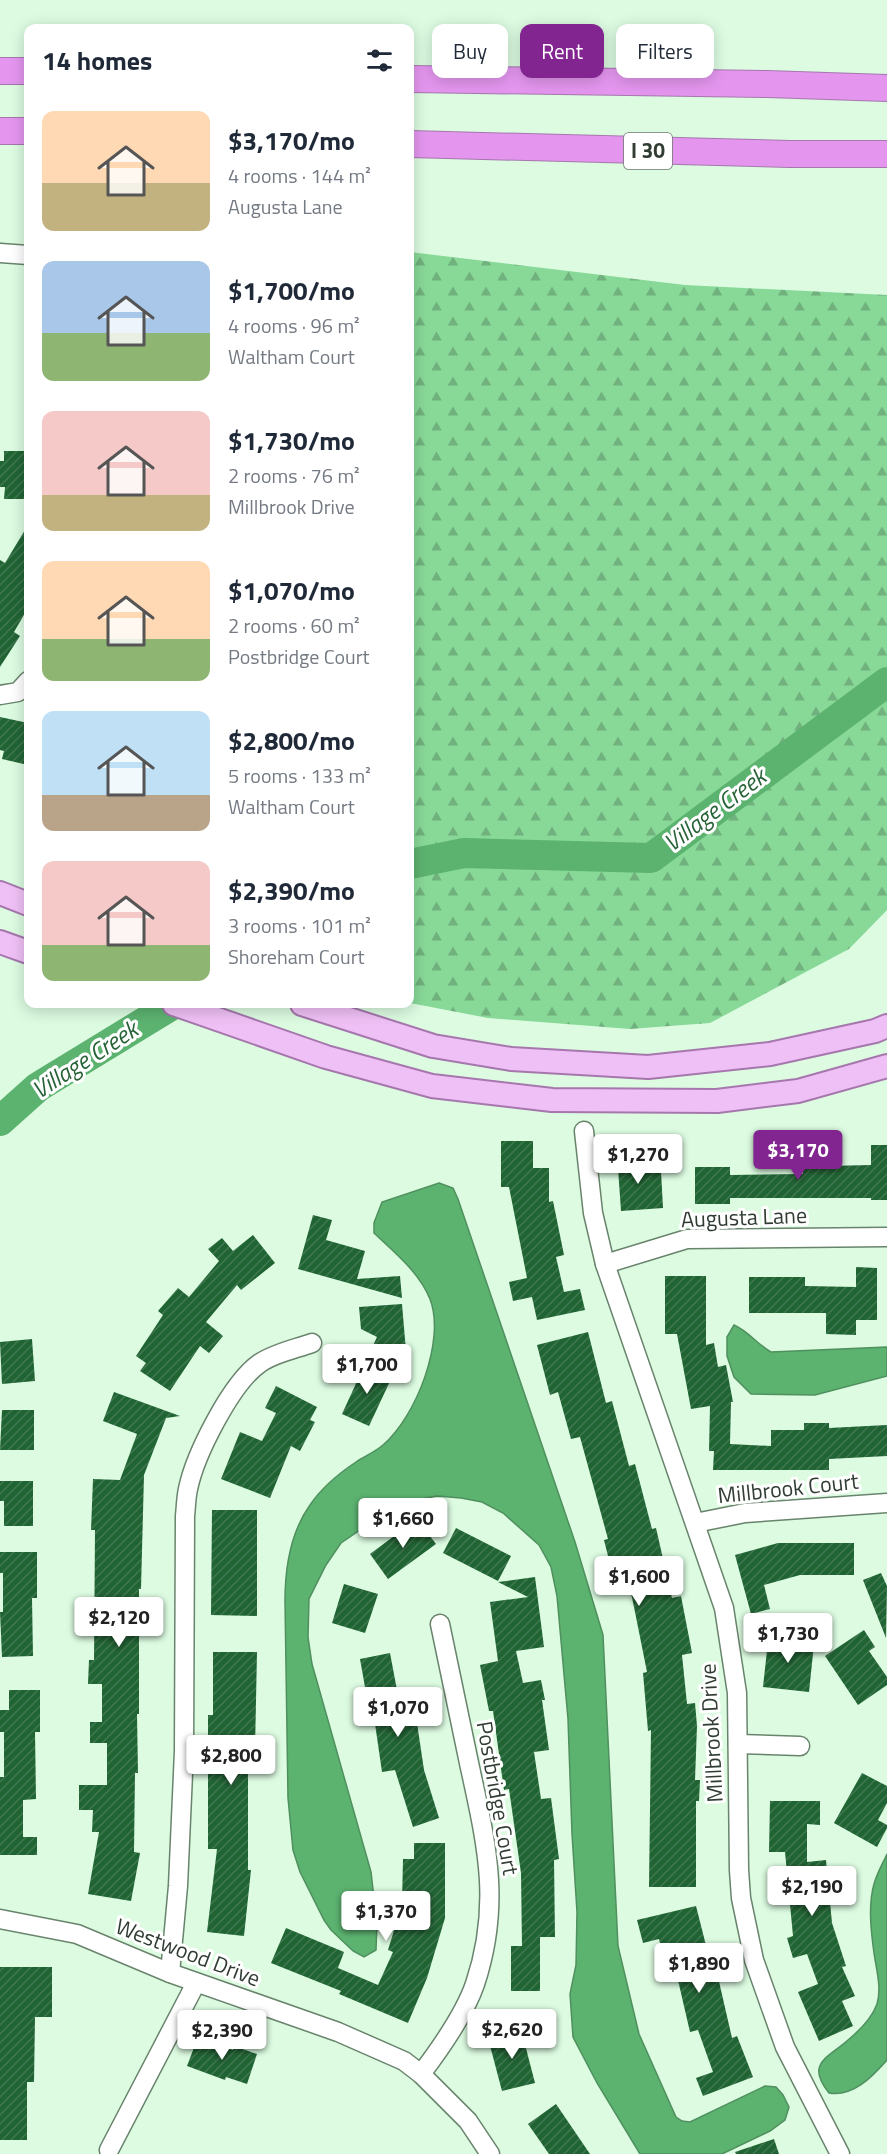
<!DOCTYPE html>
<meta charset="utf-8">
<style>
:root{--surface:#fff;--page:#f2f2f3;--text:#1f2937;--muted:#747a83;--accent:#832590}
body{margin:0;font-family:"Titillium Web",sans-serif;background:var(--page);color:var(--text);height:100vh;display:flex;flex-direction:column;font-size:22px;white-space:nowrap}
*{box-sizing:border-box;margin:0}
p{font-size:20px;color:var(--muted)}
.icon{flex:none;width:33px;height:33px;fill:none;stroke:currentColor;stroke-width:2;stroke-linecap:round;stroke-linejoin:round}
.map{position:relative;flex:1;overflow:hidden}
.sheet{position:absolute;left:24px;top:24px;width:390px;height:984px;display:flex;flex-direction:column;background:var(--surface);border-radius:12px;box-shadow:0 3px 15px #0003}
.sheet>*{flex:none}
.guide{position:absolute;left:432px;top:24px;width:364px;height:54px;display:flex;gap:12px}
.price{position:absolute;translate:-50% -51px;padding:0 14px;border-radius:6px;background:#fff;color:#222;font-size:20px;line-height:39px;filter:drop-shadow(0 2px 3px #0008)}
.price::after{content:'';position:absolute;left:50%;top:36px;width:18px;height:14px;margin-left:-9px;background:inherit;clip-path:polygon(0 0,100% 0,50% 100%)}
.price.active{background:var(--accent);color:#fff}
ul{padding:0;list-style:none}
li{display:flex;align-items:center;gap:18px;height:150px;padding:0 18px}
li span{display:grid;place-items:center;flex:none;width:168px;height:120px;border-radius:12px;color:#555}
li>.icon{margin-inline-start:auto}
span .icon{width:72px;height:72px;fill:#fffc;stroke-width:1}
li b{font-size:26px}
h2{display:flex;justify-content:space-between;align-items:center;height:72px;padding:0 18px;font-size:26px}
.tag{padding:0 21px;border-radius:12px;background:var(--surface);box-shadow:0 3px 15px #0003;font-size:21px;line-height:54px}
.tag.active{background:var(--accent);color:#fff}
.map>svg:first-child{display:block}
</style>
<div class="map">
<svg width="887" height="2154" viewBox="0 0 887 2154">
<defs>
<pattern id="forest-firs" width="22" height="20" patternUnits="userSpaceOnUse" patternTransform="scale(1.5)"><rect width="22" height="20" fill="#88d998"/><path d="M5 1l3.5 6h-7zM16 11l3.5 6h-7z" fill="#70b17d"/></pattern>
<pattern id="building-hatch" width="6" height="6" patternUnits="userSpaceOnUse" patternTransform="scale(1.5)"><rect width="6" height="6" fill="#216434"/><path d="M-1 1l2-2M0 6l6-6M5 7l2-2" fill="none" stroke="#417750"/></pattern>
</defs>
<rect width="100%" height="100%" fill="#dcfbe1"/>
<path fill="url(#forest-firs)" d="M410,252L685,285L887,295V910L849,949L710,1023L630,1029L488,1018L410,1003Z"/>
<g fill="#5cb370" stroke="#4f905e" stroke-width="1.5">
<path d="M439,1183L453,1188L458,1199L575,1542L603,1635L618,1946L639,2034L676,2117L682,2121L690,2122L765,2086L776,2087L783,2095L789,2107L785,2120L770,2131L722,2154H640L597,2083L573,2037L570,1994L576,1965L577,1912L572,1834L568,1719L557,1596L551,1567L539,1545L503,1513L482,1502L461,1498L437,1496L411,1501L388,1511L341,1543L326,1565L309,1599L308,1637L312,1664L371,1872L377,1924L376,1950L364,1957L353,1951L331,1930L324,1920L300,1872L293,1850L288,1798L285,1601C285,1567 290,1533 310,1505C322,1487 338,1474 356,1462C365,1456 375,1452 383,1445C416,1417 446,1340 430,1299C419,1272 395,1253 374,1233V1223L382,1202Z"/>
<path d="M734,1325C748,1331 757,1344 771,1352L887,1347V1376L815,1395L751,1394L734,1377L727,1356V1337Z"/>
<path d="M887,1854V2060C872,2077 853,2097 829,2093C805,2063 828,2058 848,2040C859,2031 872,2018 877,2004C882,1988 876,1968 874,1953C871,1931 868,1905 874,1884C877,1873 883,1863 887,1854Z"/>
</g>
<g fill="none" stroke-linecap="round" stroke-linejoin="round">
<g stroke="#5cb370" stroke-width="30">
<path d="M410,864L464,853L651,858L887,682"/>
<path d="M0,1121L38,1087L174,1004"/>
</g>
</g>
<g fill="url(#building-hatch)">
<path d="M4,451H28V499H4L5,487H0V461H4Z"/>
<path d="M28,525V608L14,632L20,636L0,667V560L5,563Z"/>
<path d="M0,717L28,723V765L2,759L4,751L0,750Z"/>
<path d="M501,1141H533V1168H549V1202L553,1201L564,1255L556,1257L564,1292L580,1289L585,1310L537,1320L532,1297L513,1301L509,1282L527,1278L509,1187H501Z"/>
<path d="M871,1145H887V1200H871V1198H730V1204H695V1167H730V1175L803,1174L802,1154H826V1166L871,1165Z"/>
<path d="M639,1153L640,1172L661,1171L663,1208L621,1211L617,1154Z"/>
<path d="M313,1215L332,1220L326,1240L365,1251L357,1279L400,1276L402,1298L298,1269Z"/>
<path d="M253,1235L275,1263L241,1290L237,1285L206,1322L223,1336L209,1353L200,1346L170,1391L140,1371L146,1363L136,1356L163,1315L158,1311L178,1288L189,1297L219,1261L208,1249L222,1238L233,1251Z"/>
<path d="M856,1267L877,1268V1320H856V1335L826,1334V1313H749V1277H805V1286L856,1287Z"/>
<path d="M665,1276H706V1345L714,1343L718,1367L726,1365L733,1402H731L730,1444L771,1446V1430H804V1423H829V1428L887,1425V1456L829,1459V1470H713L714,1451H709L710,1406L691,1409L677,1334H665Z"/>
<path d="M402,1304L406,1351L369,1354L377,1337L361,1329L359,1307Z"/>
<path d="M588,1332L606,1403L612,1401L629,1466L635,1464L652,1529L656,1528L672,1598L681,1596L692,1653L682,1655L687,1704L695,1703L697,1726L695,1780H700L699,1801H696V1887H649L651,1730L648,1731L643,1673L647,1672L634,1607L625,1565L611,1568L604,1540L608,1539L580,1437L571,1439L558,1392L550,1395L537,1345Z"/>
<path d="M32,1339L35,1381L2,1384L0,1342Z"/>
<path d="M365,1364L392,1377L369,1426L342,1414Z"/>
<path d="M276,1386L317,1407L310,1420L315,1422L300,1451L291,1446L270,1498L221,1479L240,1432L262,1441L276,1413L265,1408Z"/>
<path d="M114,1392L180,1416L166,1418L144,1475L141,1589H139V1714H137L138,1773H135L134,1852L140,1853L131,1901L88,1894L99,1832H92L93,1810H79V1785H107V1743H90V1722H102V1684H88L89,1660H94L95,1530H91L93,1479L120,1480L137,1434L103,1421Z"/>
<path d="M2,1410H34V1450H0Z"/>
<path d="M0,1481H33V1526H4V1501H0Z"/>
<path d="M212,1510H257V1616L211,1615Z"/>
<path d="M417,1519L436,1544L388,1579L370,1554Z"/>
<path d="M456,1528L511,1556L498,1581L443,1553Z"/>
<path d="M778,1543H854V1575H800L764,1585L770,1609L751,1614L735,1555Z"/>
<path d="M0,1552H37V1598H32L33,1656L2,1657L0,1612H3V1573H0Z"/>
<path d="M881,1573L887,1586L886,1638L863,1580Z"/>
<path d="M535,1577L544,1647L516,1651L523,1683L541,1680L545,1700H542L549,1750L534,1752L541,1799L551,1798L559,1859L554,1860L555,1937H540V1991H511V1946H522L521,1873L509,1789L504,1790L493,1711H489L480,1665L498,1661L490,1602L528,1597L498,1582Z"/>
<path d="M344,1584L378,1594L365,1633L332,1623Z"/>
<path d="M864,1630L875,1647L869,1651L887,1677V1685L858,1705L825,1656Z"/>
<path d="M769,1632L790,1634L789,1641L814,1644L809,1692L763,1687Z"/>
<path d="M213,1652H257L255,1750H259V1772H248V1870H251L244,1936L207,1932L217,1849H208V1715H213Z"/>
<path d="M390,1653L400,1706L414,1703L424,1770L439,1818L413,1827L395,1770L382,1772L372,1703L368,1704L360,1659Z"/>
<path d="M9,1690H40V1732H35L36,1799L23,1800V1837H37V1855H0V1777H4V1732H0V1710H9Z"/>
<path d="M862,1773L887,1786V1803L878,1820L887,1825V1828L877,1847L834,1823Z"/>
<path d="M770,1801H820V1825L807,1824V1862L826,1860L832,1923L846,1966L842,1967L855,1996L842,2001L853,2026L819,2041L798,1992L818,1984L807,1954L793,1958L787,1938L793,1936L785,1852H769Z"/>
<path d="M414,1843H445V1918L427,1978L408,2023L339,1994L341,1991L271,1963L286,1928L344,1952L338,1968L378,1985L393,1952L388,1950L396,1924L386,1921L392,1900L402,1903L403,1859H414Z"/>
<path d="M696,1906L711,1965L715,1964L732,2038L737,2036L753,2077L703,2096L696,2078L713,2072L698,2030L690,2032L674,1963L665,1965L659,1939L643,1943L637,1920Z"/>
<path d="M0,1967H52V2017H35L34,2082H27V2140H0Z"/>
<path d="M521,2029L535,2083L502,2091L488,2038Z"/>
<path d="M198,2037L233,2050L234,2046L257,2054L247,2084L226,2077L225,2080L187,2066Z"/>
<path d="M556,2104L590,2154H549L528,2124Z"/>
<path d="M774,2139L779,2154H736L735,2152Z"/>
</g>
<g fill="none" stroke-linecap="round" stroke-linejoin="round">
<defs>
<g id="minor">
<path d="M0,253L28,255"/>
<path d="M0,695L18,692L28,681"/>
<path d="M584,1131L593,1213L605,1264L724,1608L737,1693L739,1870L741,1898L754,1960L785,2047L840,2154"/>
<path d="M605,1264L687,1239L887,1237"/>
<path d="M695,1523L745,1513L887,1503"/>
<path d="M738,1744L800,1746"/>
<path d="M0,1919L77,1934L170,1973L338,2032L404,2061L421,2074L468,2121L490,2154"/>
<path d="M170,1973L178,1886L184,1751L185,1516C186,1507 186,1498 188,1489C195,1455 231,1383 260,1363C275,1353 295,1349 312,1343"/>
<path d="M421,2074C440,2049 465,2013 475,1984C502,1903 486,1842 469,1763C459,1717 450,1670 440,1624"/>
<path d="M109,2150L196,1983"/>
</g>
<g id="major">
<path d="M0,893L28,904"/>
<path d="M0,942L28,952"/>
<path d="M174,1004L326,1057L432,1086L552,1100L717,1101L798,1091L887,1066"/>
<path d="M302,1004L433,1046L511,1059L648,1067L770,1054L875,1031L887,1026"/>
</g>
<g id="highway">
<path d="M0,71H28"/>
<path d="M410,79L767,84L887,88"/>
<path d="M0,131H28"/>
<path d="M410,144L790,154H887"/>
</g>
</defs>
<use href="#minor" stroke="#69846d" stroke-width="21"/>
<use href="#major" stroke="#a577ad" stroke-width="26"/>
<use href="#highway" stroke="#a577ad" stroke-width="28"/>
<use href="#minor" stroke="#fff" stroke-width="18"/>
<use href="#major" stroke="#efc0f5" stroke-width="22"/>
<use href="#highway" stroke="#e496ef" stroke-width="26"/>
</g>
<g text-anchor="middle" stroke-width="6" stroke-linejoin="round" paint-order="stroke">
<rect fill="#fff" stroke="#6f7770" stroke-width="1.5" x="624" y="133" width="48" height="36" rx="4.5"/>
<g font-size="21" font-weight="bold" fill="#313d33">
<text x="648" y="158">I 30</text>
</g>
<g font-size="22" fill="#313d33" stroke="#fff">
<text transform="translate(744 1217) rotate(-2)" y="8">Augusta Lane</text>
<text transform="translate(788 1488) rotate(-6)" y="8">Millbrook Court</text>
<text transform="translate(711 1733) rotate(-93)" y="8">Millbrook Drive</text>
<text transform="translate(498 1798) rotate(80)" y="8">Postbridge Court</text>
<text transform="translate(188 1952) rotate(21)" y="8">Westwood Drive</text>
</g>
<g font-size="24" font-style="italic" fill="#276337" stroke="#fff">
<text transform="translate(715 810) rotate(-37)" y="8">Village Creek</text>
<text transform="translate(85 1060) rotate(-33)" y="8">Village Creek</text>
</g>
</g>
</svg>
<b class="price active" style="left:798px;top:1181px">$3,170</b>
<b class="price" style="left:638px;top:1185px">$1,270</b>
<b class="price" style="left:367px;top:1395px">$1,700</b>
<b class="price" style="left:403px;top:1549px">$1,660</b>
<b class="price" style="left:639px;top:1607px">$1,600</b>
<b class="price" style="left:119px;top:1648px">$2,120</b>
<b class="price" style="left:788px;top:1664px">$1,730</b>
<b class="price" style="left:398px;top:1738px">$1,070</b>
<b class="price" style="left:231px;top:1786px">$2,800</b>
<b class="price" style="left:812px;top:1917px">$2,190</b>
<b class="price" style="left:386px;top:1942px">$1,370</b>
<b class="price" style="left:699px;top:1994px">$1,890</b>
<b class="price" style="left:512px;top:2060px">$2,620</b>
<b class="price" style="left:222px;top:2061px">$2,390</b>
<div class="guide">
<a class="tag">Buy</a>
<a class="tag active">Rent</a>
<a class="tag">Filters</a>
</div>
<section class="sheet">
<h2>14 homes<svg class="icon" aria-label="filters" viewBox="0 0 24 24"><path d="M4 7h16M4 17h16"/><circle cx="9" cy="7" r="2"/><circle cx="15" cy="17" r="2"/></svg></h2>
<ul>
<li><span style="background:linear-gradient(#ffd9b3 60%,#c2b280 0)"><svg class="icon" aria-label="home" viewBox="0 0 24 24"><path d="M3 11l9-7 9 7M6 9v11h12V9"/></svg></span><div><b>$3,170/mo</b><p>4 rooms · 144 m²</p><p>Augusta Lane</p></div></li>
<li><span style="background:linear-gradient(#a9c7e8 60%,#8fb573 0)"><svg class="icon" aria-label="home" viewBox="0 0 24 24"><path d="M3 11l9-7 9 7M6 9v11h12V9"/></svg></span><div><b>$1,700/mo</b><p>4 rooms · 96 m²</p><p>Waltham Court</p></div></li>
<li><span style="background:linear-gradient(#f6c9c9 70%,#c2b280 0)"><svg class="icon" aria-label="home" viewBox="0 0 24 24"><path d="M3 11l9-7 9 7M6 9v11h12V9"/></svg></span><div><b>$1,730/mo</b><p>2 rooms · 76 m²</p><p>Millbrook Drive</p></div></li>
<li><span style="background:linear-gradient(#ffd9b3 65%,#8fb573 0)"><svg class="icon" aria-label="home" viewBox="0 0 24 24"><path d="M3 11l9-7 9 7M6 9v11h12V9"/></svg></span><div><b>$1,070/mo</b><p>2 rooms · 60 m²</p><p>Postbridge Court</p></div></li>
<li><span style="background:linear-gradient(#bfe0f5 70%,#b9a48a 0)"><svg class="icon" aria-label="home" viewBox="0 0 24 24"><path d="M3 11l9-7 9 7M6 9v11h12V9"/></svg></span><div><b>$2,800/mo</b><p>5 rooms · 133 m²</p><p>Waltham Court</p></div></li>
<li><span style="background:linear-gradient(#f6c9c9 70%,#8fb573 0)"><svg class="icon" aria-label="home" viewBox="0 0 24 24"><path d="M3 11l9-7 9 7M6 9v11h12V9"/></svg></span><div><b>$2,390/mo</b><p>3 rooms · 101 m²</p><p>Shoreham Court</p></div></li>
</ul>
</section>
</div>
